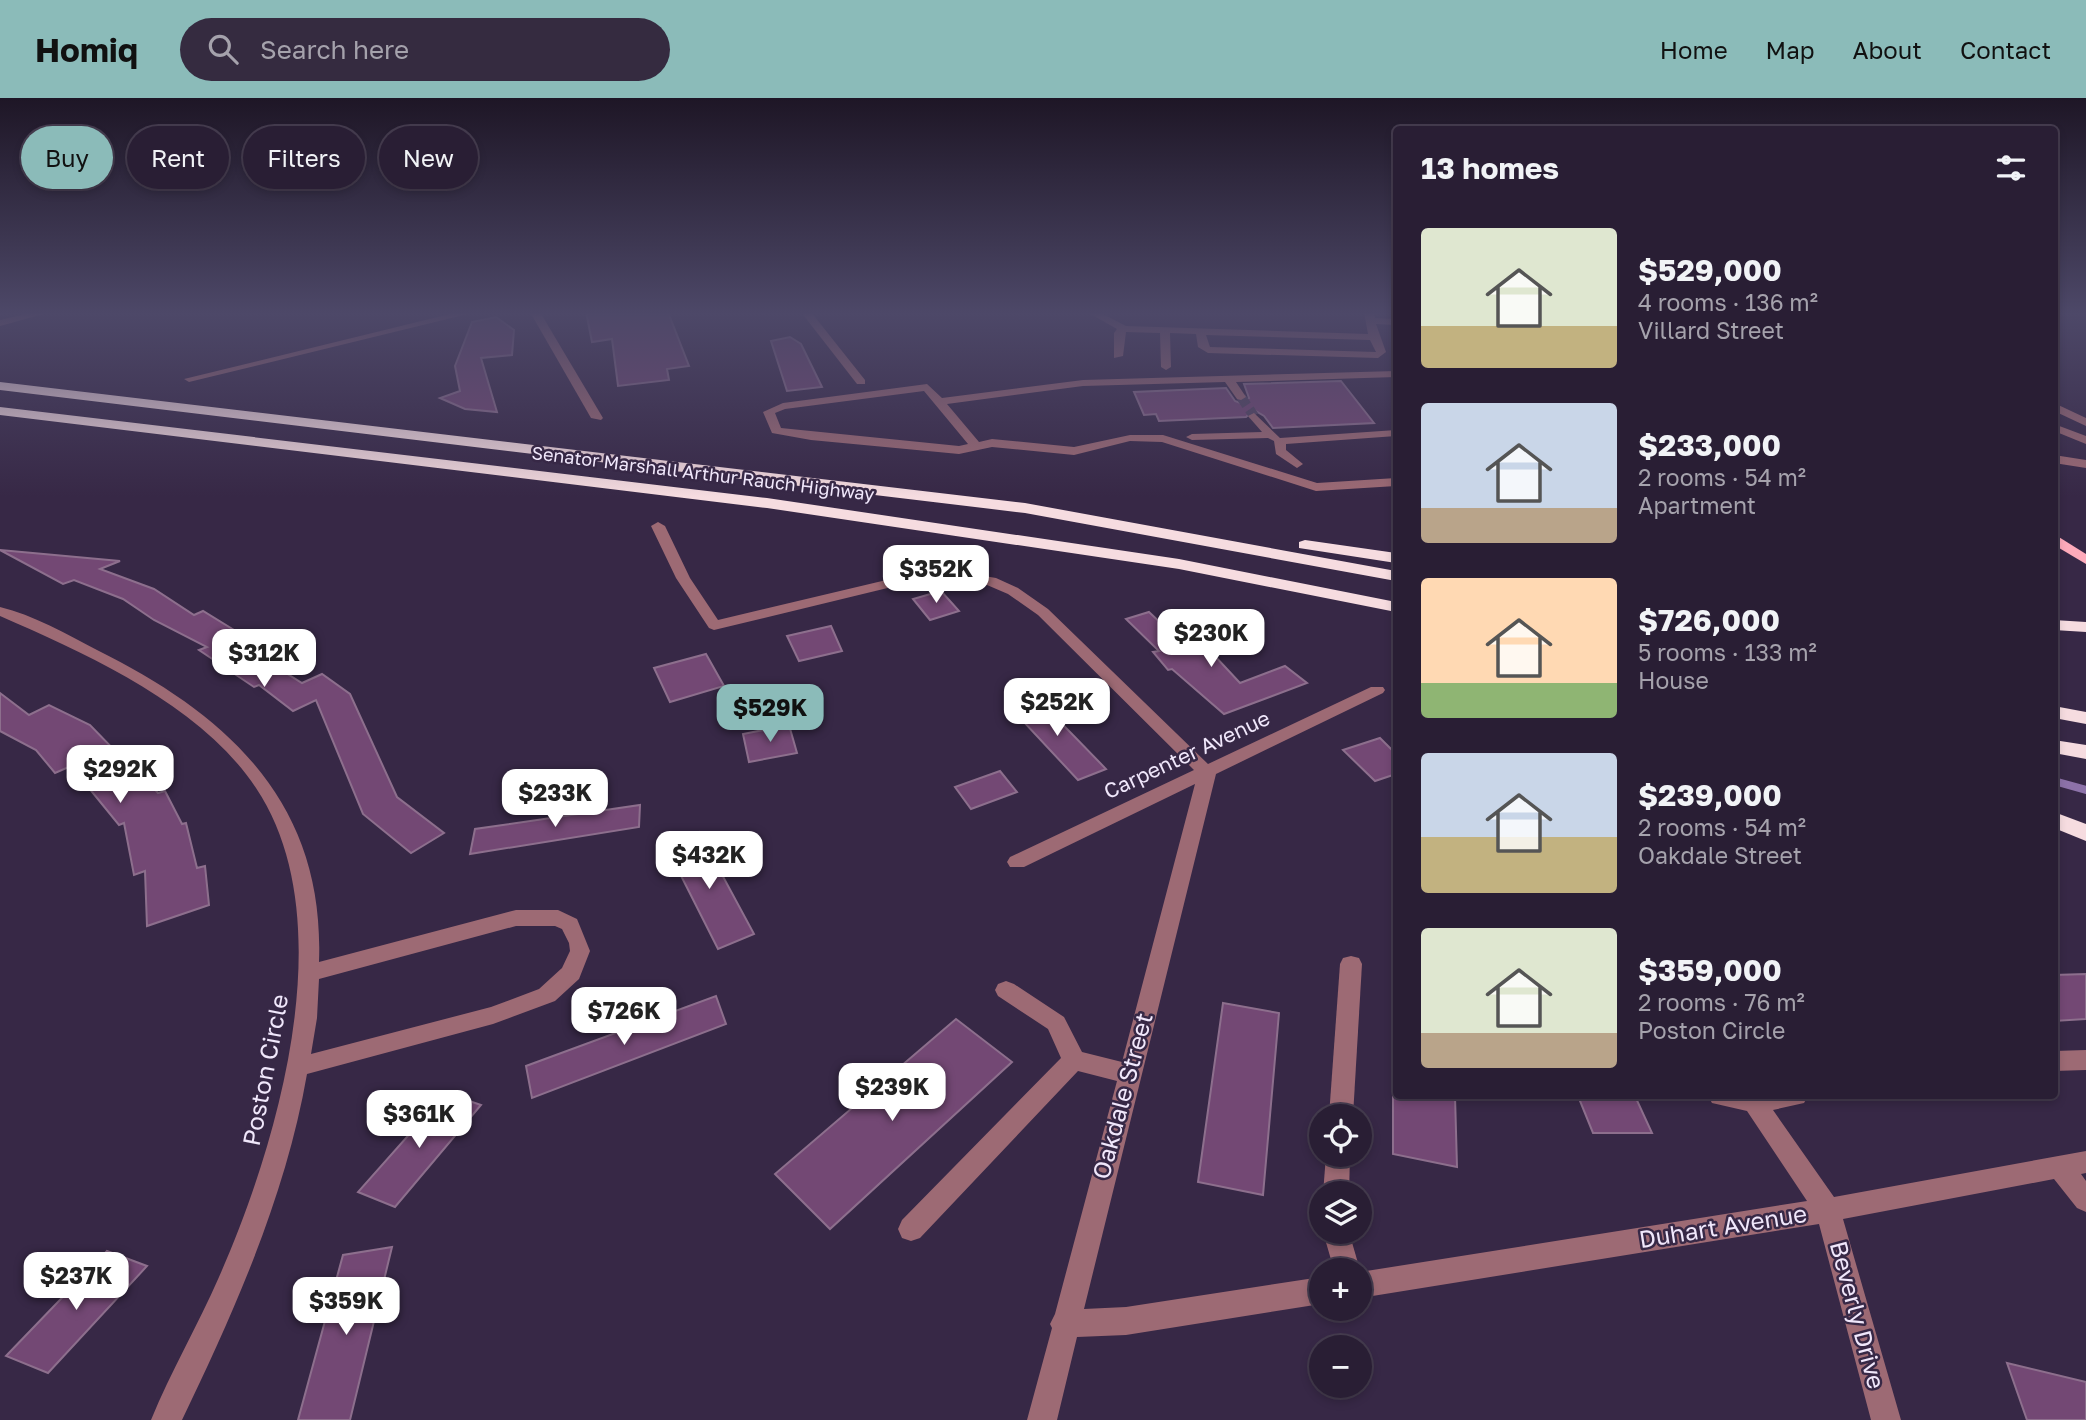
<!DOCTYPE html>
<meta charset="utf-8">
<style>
:root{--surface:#291e34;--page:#352b40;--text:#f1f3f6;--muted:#a5a2ac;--line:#453c4f;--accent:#8bbbb9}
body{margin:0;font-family:"Golos Text",sans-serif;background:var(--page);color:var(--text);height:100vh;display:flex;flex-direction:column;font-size:26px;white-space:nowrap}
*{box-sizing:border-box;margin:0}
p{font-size:23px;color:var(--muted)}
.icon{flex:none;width:38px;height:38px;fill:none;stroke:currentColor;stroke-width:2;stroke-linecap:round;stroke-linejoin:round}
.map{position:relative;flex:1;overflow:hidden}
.sheet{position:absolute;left:1393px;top:28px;width:665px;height:973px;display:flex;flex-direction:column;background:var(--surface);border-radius:7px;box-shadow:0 4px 10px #0003,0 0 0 2px var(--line)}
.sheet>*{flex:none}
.top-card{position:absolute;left:21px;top:28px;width:665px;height:63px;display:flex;gap:14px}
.controls{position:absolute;left:1309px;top:1006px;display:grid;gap:14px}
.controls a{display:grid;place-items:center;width:63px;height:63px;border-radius:50%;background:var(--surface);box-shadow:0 4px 10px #0003,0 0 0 2px var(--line);font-size:35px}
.price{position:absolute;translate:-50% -60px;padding:0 16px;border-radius:14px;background:#fff;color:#222;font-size:23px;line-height:46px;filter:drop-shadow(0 2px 4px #0008)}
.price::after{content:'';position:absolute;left:50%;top:42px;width:21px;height:16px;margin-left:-10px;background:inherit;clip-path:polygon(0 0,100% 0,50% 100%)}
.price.active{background:var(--accent);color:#111}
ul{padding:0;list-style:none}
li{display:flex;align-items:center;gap:21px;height:175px;padding:0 28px}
li span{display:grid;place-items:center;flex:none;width:196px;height:140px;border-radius:7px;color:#555}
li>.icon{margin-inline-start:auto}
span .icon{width:84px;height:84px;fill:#fffc;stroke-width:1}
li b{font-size:30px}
h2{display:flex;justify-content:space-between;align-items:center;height:84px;padding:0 28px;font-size:30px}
.pill{padding:0 24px;border-radius:32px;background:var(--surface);box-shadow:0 4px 10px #0003,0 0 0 2px var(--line);font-size:24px;line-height:63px}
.pill.active{background:var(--accent);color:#111}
header{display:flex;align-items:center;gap:42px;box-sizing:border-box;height:98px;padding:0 35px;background:var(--accent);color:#111}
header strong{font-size:33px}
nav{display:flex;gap:38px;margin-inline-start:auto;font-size:24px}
.search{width:490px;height:63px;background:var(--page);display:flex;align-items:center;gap:18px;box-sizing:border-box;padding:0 24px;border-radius:38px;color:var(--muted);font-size:26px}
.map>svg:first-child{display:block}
</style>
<header>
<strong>Homiq</strong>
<div class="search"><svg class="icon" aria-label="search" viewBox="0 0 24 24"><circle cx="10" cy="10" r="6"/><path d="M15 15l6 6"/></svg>Search here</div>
<nav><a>Home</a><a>Map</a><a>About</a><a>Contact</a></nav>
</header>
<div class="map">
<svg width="2086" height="1322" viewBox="0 0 2086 1322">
<rect width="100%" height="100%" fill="#372846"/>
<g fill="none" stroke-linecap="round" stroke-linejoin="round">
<path stroke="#8d72a9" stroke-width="8" d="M2054,683L2086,692"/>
</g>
<g fill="#734874" stroke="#8d6f8d" stroke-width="2">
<path d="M586,214H668L689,268L667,271L669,282L618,288L612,241L592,244Z"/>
<path d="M496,219L514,232L512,257L481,260L497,314L465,311L440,300L460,293L455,268L472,224Z"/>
<path d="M790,239L801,246L822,289L787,293L771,243Z"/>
<path d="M1341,283L1374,325L1273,330L1264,318L1254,312L1246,319L1159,323L1156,316L1144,317L1134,294L1226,290L1235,303L1240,305L1249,300L1244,286Z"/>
<path d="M0,452L120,463L100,471L154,491L194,517L203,513L247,540L237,544L302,585L322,576L350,596L397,699L444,735L411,755L363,716L316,602L293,613L259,587L254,589L199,552L207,549L154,522L123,501L74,482L63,486Z"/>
<path d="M941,493L959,513L930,522L913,501Z"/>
<path d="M1149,514L1184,547L1201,543L1240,585L1285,568L1307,585L1224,616L1172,571L1168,572L1153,554L1159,553L1126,521Z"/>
<path d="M831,528L842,553L799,563L787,538Z"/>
<path d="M706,556L724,588L670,604L654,570Z"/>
<path d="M0,595L29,617L49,607L90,627L121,659L125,657L158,695L165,693L182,726L186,725L197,770L205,768L209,807L147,828L145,773L134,777L124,725L119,727L71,668L55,675L36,652L0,633Z"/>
<path d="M1035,598L1106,671L1078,682L1008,607Z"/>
<path d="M789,627L797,655L749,664L743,636Z"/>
<path d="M1380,640L1396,656V676L1375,683L1343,652Z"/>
<path d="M1000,673L1017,694L971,711L955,689Z"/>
<path d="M640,707L639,729L470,756L475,731Z"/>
<path d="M699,734L754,836L718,851L665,746Z"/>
<path d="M2086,876V921L2054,923V877Z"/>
<path d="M716,898L726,926L532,1000L526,968Z"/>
<path d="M1223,905L1279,915L1263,1097L1198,1084Z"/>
<path d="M956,921L1012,964L830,1131L775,1076Z"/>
<path d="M446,995L481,1007L395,1109L358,1094Z"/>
<path d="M1393,998H1455L1457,1069L1393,1056Z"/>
<path d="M1578,998H1635L1652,1035H1593Z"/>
<path d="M392,1149L350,1322H298L343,1157Z"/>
<path d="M107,1153L147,1168L48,1275L6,1258Z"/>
<path d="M2007,1265L2086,1284V1322H2027Z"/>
</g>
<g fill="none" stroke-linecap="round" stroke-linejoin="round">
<path stroke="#534561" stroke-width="10" stroke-dasharray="10 5" stroke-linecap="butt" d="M1241,299L1254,318"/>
<g fill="#9d6a74" fill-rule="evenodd">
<path d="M34,214H51L0,228V222Z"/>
<path d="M458,214H476L189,284L184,281Z"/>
<path d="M530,214H540L603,320L601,322L591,320Z"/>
<path d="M801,214H811L865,282V286H857Z"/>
<path d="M1087,214H1099L1126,228L1368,236L1364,214H1374L1375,220L1396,221V227L1376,226L1386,254L1378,260L1208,255L1198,249L1196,236L1170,235L1171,269L1166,272L1161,269L1160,235L1126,234L1123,258L1114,260V235L1117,231ZM1206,237L1370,242L1376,254L1210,249Z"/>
<path d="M1396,273V279L1236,284L1246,299L1241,302L1237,301L1225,284L1083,288L947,306L979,344L992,341L1074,349L1130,337H1163L1317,385L1396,380V388L1316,393L1162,344L1130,343L1074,357L992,349L959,356L811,342L772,335L763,314L783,305L927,286L942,300L1083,282ZM924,293L968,346L959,348L781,330L775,315L785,311Z"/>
<path d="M2054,305L2086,320V328L2054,313Z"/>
<path d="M1254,315L1280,340L1396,332V338L1286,346V352L1303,366L1297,370L1276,356L1274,343L1268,340L1192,342L1186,339L1192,336L1262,334L1248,318Z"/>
<path d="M2054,326L2086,338V346L2054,333Z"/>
<path d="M2054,357L2086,362V370L2054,365Z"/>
<path d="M658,424L665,428L690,480L718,522L937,470L996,480L1018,490L1048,511L1208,666L1371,589H1383L1385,592L1383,595L1216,676L1084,1211L1126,1209L1321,1179V1206L1126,1237L1077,1239L1057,1322H1027L1052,1230L1050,1226L1055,1216L1117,983L1078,973L920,1140L911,1143L902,1140L898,1131L902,1122L1061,960L1048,931L998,898L995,892L998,886L1006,883L1014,886L1064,919L1082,954L1122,964L1195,686L1024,769H1010L1007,764L1010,759L1194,672L1038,517L1008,496L987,487L937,478L714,532L709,530L676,480L651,428Z"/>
<path d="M0,509C33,517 67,536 97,552C230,618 325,706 319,864L516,812H558L577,821L590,853L579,881L555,903L493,926L307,976C286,1097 235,1212 182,1322H151C171,1273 198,1227 219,1179C278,1045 344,822 256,690C201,607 89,557 0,518ZM516,828H555L562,831L569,845L570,853L562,870L539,891L491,909L311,956L317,920L319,881Z"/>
<path d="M1351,858L1359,860L1362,866L1353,1018H1329L1340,866L1343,860Z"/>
<path d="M2086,952V972L2054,973V953Z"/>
<path d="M1708,998H1808L1804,1005L1773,1012L1834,1099L2086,1053V1075L2081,1076L2086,1083V1114L2077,1110L2054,1081L1843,1121L1901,1322H1871L1819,1126L1360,1200V1174L1807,1103L1747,1013L1712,1005Z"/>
<path d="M1326,1057H1350L1349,1096H1323Z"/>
<path d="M1323,1134H1349L1360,1172V1174L1334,1172Z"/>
</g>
<path fill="#feabbb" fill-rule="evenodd" d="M2054,436L2086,456V466L2054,447Z"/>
<g fill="#f6dce0" fill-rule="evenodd">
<path d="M0,284L1025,405L1396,473V483L1025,415L0,292Z"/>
<path d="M0,309L767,400L1179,461L1396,504V514L1179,471L767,410L0,317Z"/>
<path d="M1305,442L1396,455V465L1299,450V444Z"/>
<path d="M2054,522L2086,524V534L2054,532Z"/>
<path d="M2054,608L2086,614V626L2054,620Z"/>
<path d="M2054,642L2086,647V661L2054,655Z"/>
<path d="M2054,714L2086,726V743L2054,730Z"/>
</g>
<path stroke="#a297af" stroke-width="3.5" stroke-dasharray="9 4.5" stroke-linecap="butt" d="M0,215L3,214"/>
</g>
<linearGradient id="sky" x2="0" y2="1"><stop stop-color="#1e1626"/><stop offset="0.54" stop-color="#4d4868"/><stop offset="1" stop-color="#4d4868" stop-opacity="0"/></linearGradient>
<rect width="2086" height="399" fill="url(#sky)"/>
<g text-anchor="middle" stroke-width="5" stroke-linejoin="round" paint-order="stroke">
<g font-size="18" fill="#f0e7fb" stroke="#372846">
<text transform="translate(703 376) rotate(7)" y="6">Senator Marshall Arthur Rauch Highway</text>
</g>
<g font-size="21" fill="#f0e7fb" stroke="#372846">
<text transform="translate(1187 657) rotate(-25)" y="7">Carpenter Avenue</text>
</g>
<g font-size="24" fill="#f0e7fb" stroke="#372846">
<text transform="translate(266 972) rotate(-79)" y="8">Poston Circle</text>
<text transform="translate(1123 998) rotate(-75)" y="8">Oakdale Street</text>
<text transform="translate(1723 1129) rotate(-9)" y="8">Duhart Avenue</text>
<text transform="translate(1857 1217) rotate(75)" y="8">Beverly Drive</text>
</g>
</g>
</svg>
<div class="controls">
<a><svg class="icon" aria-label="locate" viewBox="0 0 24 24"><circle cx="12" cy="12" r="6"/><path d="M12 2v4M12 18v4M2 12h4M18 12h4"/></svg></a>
<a><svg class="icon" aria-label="layers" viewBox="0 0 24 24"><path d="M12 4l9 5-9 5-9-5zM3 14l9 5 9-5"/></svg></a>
<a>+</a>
<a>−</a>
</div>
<b class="price" style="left:936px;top:507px">$352K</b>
<b class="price" style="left:1211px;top:571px">$230K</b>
<b class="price" style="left:264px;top:591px">$312K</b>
<b class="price" style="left:1057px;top:640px">$252K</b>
<b class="price active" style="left:770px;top:646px">$529K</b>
<b class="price" style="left:120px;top:707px">$292K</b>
<b class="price" style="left:555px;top:731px">$233K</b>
<b class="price" style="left:709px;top:793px">$432K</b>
<b class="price" style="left:624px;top:949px">$726K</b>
<b class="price" style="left:892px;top:1025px">$239K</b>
<b class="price" style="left:419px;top:1052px">$361K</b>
<b class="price" style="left:76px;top:1214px">$237K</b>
<b class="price" style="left:346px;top:1239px">$359K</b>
<div class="top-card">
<a class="pill active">Buy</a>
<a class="pill">Rent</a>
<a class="pill">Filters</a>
<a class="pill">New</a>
</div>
<section class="sheet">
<h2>13 homes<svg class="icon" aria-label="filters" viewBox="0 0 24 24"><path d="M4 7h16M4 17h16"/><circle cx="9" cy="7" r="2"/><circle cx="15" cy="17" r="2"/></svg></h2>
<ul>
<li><span style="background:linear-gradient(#dfe7d0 70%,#c2b280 0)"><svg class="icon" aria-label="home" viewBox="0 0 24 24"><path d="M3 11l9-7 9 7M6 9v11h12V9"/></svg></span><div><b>$529,000</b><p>4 rooms · 136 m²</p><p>Villard Street</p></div></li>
<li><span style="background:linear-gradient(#c9d6e8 75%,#b9a48a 0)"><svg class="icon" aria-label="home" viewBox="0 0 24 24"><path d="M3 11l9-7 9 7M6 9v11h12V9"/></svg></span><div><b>$233,000</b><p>2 rooms · 54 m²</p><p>Apartment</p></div></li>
<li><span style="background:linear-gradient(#ffd9b3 75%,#8fb573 0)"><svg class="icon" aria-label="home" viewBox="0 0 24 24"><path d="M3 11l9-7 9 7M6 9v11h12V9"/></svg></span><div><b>$726,000</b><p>5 rooms · 133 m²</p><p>House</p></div></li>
<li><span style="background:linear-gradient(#c9d6e8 60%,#c2b280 0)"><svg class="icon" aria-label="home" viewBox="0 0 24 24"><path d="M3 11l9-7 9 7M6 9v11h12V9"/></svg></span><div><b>$239,000</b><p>2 rooms · 54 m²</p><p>Oakdale Street</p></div></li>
<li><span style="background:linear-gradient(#dfe7d0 75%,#b9a48a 0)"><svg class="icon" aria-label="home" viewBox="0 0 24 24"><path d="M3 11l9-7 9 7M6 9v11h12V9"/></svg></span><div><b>$359,000</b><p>2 rooms · 76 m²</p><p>Poston Circle</p></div></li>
</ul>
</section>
</div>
